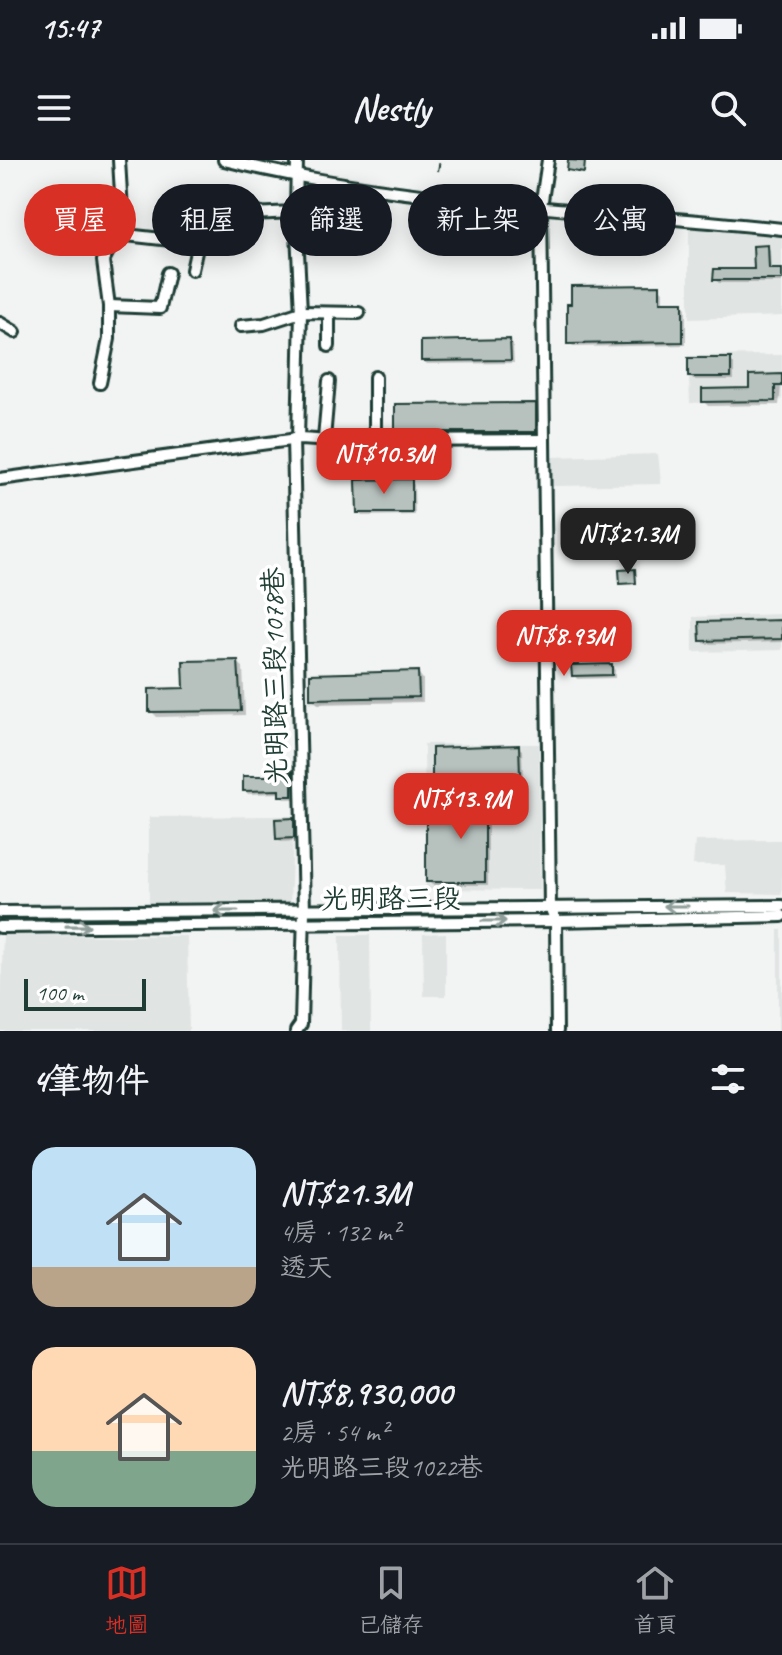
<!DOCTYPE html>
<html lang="zh-TW">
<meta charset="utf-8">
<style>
:root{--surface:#171b24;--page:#20242c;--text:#f1f3f6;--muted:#9ea1a6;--line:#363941;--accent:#d93025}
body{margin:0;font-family:Caveat,"LXGW WenKai TC",sans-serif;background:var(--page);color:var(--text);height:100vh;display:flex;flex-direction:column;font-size:30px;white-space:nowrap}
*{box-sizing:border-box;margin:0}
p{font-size:26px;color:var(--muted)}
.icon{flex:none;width:44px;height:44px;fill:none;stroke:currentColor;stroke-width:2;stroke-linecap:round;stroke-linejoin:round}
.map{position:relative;height:871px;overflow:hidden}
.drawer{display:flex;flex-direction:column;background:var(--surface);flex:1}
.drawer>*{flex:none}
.top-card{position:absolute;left:24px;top:24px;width:734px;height:72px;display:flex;gap:16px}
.scale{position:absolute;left:24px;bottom:20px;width:122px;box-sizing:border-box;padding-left:8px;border:4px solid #1f3d34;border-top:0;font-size:22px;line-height:28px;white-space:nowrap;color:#1f3d34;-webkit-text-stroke:6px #fff;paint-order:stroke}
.price{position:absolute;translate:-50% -68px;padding:0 18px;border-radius:16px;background:var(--accent);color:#fff;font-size:26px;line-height:52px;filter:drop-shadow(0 2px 4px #0008)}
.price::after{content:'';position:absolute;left:50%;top:48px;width:24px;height:18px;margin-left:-12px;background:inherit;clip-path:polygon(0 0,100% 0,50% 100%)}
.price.current{background:#222;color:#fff}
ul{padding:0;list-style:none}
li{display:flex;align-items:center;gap:24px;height:200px;padding:0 32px}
li span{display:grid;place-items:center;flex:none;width:224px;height:160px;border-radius:24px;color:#555}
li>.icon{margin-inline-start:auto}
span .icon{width:96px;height:96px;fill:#fffc;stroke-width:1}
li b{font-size:34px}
h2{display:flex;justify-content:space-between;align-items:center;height:96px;padding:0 32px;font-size:34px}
.tag{padding:0 28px;border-radius:36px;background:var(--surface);box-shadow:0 4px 20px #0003;font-size:28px;line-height:72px}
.tag.current{background:var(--accent);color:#fff}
.status{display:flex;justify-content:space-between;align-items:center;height:56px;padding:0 40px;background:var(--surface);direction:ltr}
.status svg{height:22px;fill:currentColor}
header{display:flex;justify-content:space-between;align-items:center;height:104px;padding:0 32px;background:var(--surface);font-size:36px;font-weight:700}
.tab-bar{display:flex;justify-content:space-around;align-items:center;height:112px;border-top:2px solid var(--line);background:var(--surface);font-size:22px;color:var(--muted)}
.tab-bar a{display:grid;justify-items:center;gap:4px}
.tab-bar .current{color:var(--accent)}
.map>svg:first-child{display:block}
</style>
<div class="status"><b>15:47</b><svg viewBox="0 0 49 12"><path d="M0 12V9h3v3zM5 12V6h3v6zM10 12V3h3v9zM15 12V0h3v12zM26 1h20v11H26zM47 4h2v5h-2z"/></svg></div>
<header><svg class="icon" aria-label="menu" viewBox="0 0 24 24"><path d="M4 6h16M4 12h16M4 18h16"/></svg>Nestly<svg class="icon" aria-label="search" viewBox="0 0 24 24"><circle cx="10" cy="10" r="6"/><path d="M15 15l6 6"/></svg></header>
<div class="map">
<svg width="782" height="871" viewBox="0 0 782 871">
<rect width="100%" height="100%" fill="#f2f3f3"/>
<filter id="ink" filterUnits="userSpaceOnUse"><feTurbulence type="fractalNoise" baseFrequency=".0125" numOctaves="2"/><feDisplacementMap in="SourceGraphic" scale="16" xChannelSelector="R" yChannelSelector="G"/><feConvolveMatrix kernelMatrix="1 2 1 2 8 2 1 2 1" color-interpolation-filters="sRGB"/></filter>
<g filter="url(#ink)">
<g fill="#e0e4e3">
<path d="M689,67L782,72V156L689,159Z"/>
<path d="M782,195V240L690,243L688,196Z"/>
<path d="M658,294L661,324L553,326L552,297Z"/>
<path d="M782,454V490L693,492V457Z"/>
<path d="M420,514L421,541L309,543V516Z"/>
<path d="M424,584H539L540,730L426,729Z"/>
<path d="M294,656L290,742L149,743V657Z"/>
<path d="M782,680V734L727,733L725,705H693L695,681Z"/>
<rect x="778" y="770" width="4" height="101"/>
<path d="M446,773V836H424L423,774Z"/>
<path d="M3,775L187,776L189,871H0Z"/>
<path d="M340,775H370L371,871H341Z"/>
</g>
<g fill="#0003">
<path d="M45,47L78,48L81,51L75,66Z"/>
<path d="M767,87L770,91L771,111H782V123H719L715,120L756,111Z"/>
<path d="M659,127L663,131V144H682L686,148V185L573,187L569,183Z"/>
<path d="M510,181L513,185L514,203L427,204L423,201Z"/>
<path d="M730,200L734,204V220H693L690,216Z"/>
<path d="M782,216L779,245L708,246L704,242L751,230Z"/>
<path d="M535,245L540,250V276L402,277L397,271Z"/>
<path d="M411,321L414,325L415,355L362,356L359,353Z"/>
<path d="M782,462V482L705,484L702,480Z"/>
<path d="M237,502L243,507L245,555L157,557L151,551Z"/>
<path d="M611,506L615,510V518L577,519L574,515Z"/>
<path d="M418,513L423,519V542L318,544L312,538Z"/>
<path d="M518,587L522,590L523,619L438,622L434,618Z"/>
<path d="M291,614L295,617V639H285L281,633L248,634L245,630Z"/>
<path d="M511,643L515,646V663H488V725H432L428,721L446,663Z"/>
<path d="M293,660L296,664L297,681L281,682L278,678Z"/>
</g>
<g fill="#b7c1bd" stroke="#1f3d34" stroke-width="2">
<path d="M568,0L585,1L584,13L567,10Z"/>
<path d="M49,28L79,46L71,64L39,44Z"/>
<path d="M768,85L769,109H782V120H713L714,109H754L753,86Z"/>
<path d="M660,125V142H683V182L567,184V144H571V126Z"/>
<path d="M510,179L511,200L421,201V181Z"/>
<rect x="688" y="198" width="43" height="19"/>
<path d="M782,214V226H775V241L702,242V229L749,228V215Z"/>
<path d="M536,243V272H395V244Z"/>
<path d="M412,319V353H357L356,320Z"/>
<path d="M635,409L636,423L620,424L619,410Z"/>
<path d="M782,460V479L700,481L699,462Z"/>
<path d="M238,500L241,551L149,552V529L184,528L183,501Z"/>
<path d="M612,504V515L572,516L571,505Z"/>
<path d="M418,511L419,537L310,539V514Z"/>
<path d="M519,585L520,616L432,619V588Z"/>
<path d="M292,611V636H279V630L243,631V616H279V612Z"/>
<path d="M512,641V660H485V722H426V661H444V642Z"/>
<path d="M294,658V678L276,679L275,659Z"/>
</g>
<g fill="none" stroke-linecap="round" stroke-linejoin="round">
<defs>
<g id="minor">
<path d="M224,0C407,45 595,49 782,69"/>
<path d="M297,0L296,52L301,152L298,279"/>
<path d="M548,0L541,47L550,747L556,761L557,871"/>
<path d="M191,46C223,58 263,53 296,52"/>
<path d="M117,74L198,83L192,110"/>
<path d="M109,146L160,148L168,113"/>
<path d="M329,153V186"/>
<path d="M0,163L15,172"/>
<path d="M241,166L264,164L301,152L359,153"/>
<path d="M375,217V281"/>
<path d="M100,223L109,179V146L103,101L117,74L122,51L119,0"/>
<path d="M293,279L304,751L301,864L296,871"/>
<path d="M324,279L329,221"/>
<path d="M0,319L298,279C319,279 359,287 375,281L544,280"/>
<path d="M0,752L782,746"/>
<path d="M0,767L556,761L782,756"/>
</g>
</defs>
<use href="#minor" stroke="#1f3d34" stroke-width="16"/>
<path stroke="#1f3d34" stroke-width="2" stroke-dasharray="8 6" stroke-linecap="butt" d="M438,11L440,0"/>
<use href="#minor" stroke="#fff" stroke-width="10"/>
</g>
<defs><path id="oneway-shaft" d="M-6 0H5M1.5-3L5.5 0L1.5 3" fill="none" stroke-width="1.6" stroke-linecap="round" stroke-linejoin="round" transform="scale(2)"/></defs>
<g stroke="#8f9e9a">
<use href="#oneway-shaft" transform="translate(676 746) rotate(180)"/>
<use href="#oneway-shaft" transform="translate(226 751) rotate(180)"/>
<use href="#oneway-shaft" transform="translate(494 761)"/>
<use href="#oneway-shaft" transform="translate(78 766) rotate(-1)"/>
</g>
</g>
<g text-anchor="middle" stroke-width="7" stroke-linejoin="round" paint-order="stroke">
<g font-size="28" fill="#1f3d34" stroke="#fff">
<text transform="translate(274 516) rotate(-91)" y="10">光明路三段1078巷</text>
<text x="391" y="748">光明路三段</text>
</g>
</g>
</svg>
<div class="scale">100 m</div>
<b class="price" style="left:384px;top:336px">NT$10.3M</b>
<b class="price current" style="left:628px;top:416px">NT$21.3M</b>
<b class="price" style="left:564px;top:518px">NT$8.93M</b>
<b class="price" style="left:461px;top:681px">NT$13.9M</b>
<div class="top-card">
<a class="tag current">買屋</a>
<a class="tag">租屋</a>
<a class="tag">篩選</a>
<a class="tag">新上架</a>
<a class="tag">公寓</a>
</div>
</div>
<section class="drawer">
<h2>4筆物件<svg class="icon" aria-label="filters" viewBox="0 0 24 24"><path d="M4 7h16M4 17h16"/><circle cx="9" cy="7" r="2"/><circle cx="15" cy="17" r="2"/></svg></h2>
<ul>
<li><span style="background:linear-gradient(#bfe0f5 75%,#b9a48a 0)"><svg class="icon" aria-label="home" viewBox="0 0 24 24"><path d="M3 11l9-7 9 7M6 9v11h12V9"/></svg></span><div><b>NT$21.3M</b><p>4房 · 132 m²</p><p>透天</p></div></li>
<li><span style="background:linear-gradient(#ffd9b3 65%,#7fa58c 0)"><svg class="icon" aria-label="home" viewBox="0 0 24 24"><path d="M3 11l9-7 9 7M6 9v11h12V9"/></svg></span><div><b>NT$8,930,000</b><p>2房 · 54 m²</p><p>光明路三段1022巷</p></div></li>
</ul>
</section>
<nav class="tab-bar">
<a class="current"><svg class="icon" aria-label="map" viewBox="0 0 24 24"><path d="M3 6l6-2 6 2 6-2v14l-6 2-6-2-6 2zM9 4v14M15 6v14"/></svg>地圖</a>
<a><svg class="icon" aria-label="saved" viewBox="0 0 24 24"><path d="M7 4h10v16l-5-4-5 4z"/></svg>已儲存</a>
<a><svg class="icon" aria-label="home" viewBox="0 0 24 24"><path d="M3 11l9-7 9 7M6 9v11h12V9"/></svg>首頁</a>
</nav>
